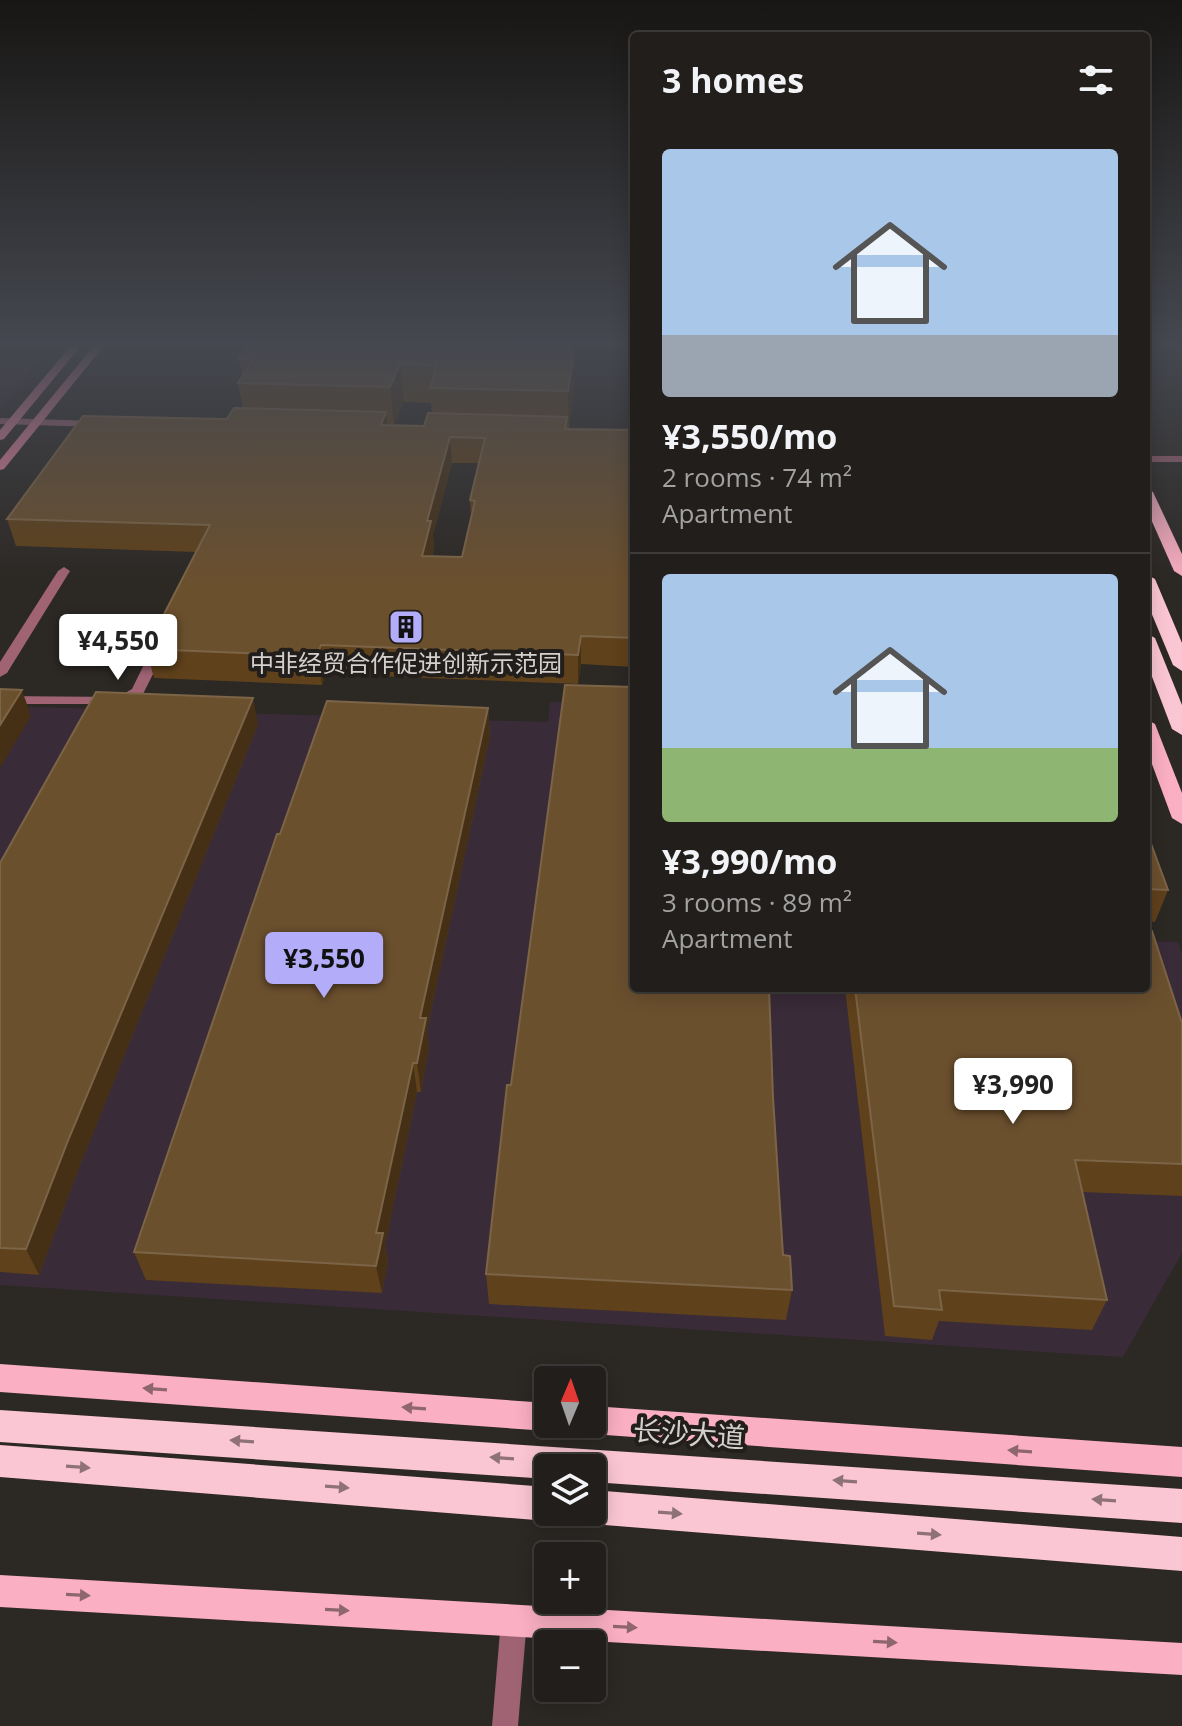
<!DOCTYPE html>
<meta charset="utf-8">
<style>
:root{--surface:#211e1b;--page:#292724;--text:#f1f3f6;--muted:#a2a2a3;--line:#3e3c3a;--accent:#b3adf9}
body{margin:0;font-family:"Open Sans","Noto Sans SC",sans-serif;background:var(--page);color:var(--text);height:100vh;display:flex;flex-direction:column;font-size:30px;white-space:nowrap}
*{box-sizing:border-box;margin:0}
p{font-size:26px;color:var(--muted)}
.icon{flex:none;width:44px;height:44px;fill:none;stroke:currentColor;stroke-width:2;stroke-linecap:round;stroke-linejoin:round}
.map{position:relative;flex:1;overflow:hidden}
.details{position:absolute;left:630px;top:32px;width:520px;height:960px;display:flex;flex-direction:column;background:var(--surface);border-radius:8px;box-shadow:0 4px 20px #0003,0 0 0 2px var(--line)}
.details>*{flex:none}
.needle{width:52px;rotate:2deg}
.fabs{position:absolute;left:534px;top:1366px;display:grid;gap:16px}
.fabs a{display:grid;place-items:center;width:72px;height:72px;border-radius:8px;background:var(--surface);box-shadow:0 4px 20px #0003,0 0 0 2px var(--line);font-size:40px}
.price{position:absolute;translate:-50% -68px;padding:0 18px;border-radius:8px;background:#fff;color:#222;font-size:26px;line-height:52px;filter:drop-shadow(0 2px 4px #0008)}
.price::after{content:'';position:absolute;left:50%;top:48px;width:24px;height:18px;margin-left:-12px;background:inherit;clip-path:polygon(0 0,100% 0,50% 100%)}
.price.current{background:var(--accent);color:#111}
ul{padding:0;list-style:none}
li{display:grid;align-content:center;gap:16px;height:424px;padding:0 32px}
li+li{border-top:2px solid var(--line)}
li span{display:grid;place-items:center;height:248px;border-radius:8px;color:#555}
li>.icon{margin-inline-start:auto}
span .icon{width:144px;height:144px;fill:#fffc;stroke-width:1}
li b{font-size:34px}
h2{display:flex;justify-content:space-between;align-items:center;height:96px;padding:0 32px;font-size:34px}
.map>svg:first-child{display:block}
</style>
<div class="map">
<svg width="1182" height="1726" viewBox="0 0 1182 1726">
<rect width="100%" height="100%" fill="#2c2824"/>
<g fill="#392b38">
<path d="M0,342H55L0,408Z"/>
<path d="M550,702L634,704V988H1146V941L1178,942L1182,954V1253L1123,1357L0,1285V706L548,722Z"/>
</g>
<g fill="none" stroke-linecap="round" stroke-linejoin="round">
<g fill="#9f6374" fill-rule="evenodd">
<path d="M64,567L70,571L7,673L0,677V662L58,571Z"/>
<path d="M160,642L167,646L143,694L126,704H0V696L118,697L132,689L153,646Z"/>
<path d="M514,1607L523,1611L527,1620L518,1726H492L501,1620L505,1611Z"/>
</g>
<g fill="#9f6374" fill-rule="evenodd">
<path d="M0,418L97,421L102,424L97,427L0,424Z"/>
<rect x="1146" y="456" width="36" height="6"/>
</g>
<g fill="#e2839e" fill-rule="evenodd">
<path d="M74,342H84L4,439L0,440V430Z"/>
<path d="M97,342H107L4,469L0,470V460Z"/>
</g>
<g fill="#faafc2" fill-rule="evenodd">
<path d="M1146,488L1153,492L1182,554V576L1174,571L1146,508Z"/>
<path d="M1146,719L1155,724L1182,793V824L1172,818L1146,748Z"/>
<path d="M0,1364L548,1403V1424H559L548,1431L0,1392Z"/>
<path d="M592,1406L1182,1447V1477L592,1434L582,1430L579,1424H592Z"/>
<path d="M0,1575L1182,1643V1675L0,1607Z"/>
</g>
<g fill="#fbc6d4" fill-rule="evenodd">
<path d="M1146,574L1155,579L1182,643V671L1173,665L1146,600Z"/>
<path d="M1146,633L1155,638L1182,705V735L1172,729L1146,661Z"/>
<path d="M0,1410L1182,1489V1523L592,1482V1468H548V1479L0,1442Z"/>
<path d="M0,1445L548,1487V1512H561L548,1521L0,1477Z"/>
<path d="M592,1490L1182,1537V1571L592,1524L580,1519L577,1512H592Z"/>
</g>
</g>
<g fill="#5f411b" fill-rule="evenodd">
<path d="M250,342H573L574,392L569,429L634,430V667L581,664L578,684L326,674L322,685L154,678L146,649L196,552L16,546L7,519L227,419L243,408L238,383L242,377L239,359ZM404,402L431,403L432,413L424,426L394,425ZM452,463H479L470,500L471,516L462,557L432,556L434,548L433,535Z"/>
<path d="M488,708L490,736L427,1030L429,1047L421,1092H417L385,1245L388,1261L382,1293L146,1280L134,1252L280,834Z"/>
<path d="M258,724L80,1165L39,1275L0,1272V863Z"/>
<path d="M1146,830L1168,890L1155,922L1146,921Z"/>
<path d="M845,988H1146L1182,1023V1196L1082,1192L1107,1300L1092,1330L939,1321L932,1340L885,1336Z"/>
<path d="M773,1097L783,1255L792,1290L786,1320L489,1304L486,1274Z"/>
</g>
<g fill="#453016">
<path d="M572,342H573V360V355L574,392L569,430L568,391Z"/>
<path d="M400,364L404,402L394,426L390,387Z"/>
<path d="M386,412L389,437L381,425Z"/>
<path d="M450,437L452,463L433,535L434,548L424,583L422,556L427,521Z"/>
<path d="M581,636V664L578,684V655Z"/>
<path d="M321,645L326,674L322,685L317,656Z"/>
<path d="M22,690L31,716L0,768V725Z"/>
<path d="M253,698L258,724L80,1165L39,1275L26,1249L69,1138Z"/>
<path d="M488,708L490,736L427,1030L429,1047L421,1092L417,1063L420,1018Z"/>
<path d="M413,1063L417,1092L385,1245L388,1261L382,1293L376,1266V1233Z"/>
</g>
<g fill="#6b502e" stroke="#7c6447" stroke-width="2" fill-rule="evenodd">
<path d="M250,342H572L570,355H573L568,391L430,388L437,365L400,364L390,387L238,383L253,360L239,359Z"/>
<path d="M234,408L386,412L381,425L424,426L428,413L567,417L565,429L634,430V638L581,636L578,655L321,645L317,656L146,649L210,525L7,519L83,416L227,419ZM450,437L485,438L470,500L475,501L462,557L422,556L431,521H427Z"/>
<path d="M565,685L634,687V988H769L773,1097L783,1255L790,1256L792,1290L486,1274L507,1085H511Z"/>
<path d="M0,689L22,690L0,725Z"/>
<path d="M96,692L253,698L69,1138L26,1249L0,1248V863Z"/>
<path d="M327,701L488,708L420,1018H426L417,1063H413L376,1233H383L376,1266L134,1252L265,869L277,834H280Z"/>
<path d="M1146,830L1168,890L1146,889Z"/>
<path d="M1146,931H1152L1182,1023V1164L1075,1160L1107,1300L939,1290L942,1310L894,1306L855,988H1146Z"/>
</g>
<defs><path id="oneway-solid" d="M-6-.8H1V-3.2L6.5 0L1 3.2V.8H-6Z" transform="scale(2)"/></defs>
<g fill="#8e666e">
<use href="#oneway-solid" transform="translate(155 1389) rotate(-176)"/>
<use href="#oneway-solid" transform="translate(414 1408) rotate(-176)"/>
<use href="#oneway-solid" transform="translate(1020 1451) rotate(-176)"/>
<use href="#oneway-solid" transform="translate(78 1595) rotate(3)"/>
<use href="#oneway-solid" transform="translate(337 1610) rotate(3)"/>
<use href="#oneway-solid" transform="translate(625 1627) rotate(3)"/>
<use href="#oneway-solid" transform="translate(885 1642) rotate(3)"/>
</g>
<g fill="#8e7278">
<use href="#oneway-solid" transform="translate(242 1441) rotate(-176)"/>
<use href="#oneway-solid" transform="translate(502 1458) rotate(-176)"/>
<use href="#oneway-solid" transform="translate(78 1467) rotate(4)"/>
<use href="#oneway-solid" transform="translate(845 1481) rotate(-176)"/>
<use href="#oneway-solid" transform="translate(337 1487) rotate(4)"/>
<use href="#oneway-solid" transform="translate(1104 1500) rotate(-176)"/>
<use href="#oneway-solid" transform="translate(670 1513) rotate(4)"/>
<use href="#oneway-solid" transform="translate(929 1534) rotate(4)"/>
</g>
<linearGradient id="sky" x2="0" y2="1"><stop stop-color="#181614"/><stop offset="0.59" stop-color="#454850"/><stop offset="1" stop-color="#454850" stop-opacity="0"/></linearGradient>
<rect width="1182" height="583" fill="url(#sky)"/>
<defs>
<symbol id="building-square" viewBox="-11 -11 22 22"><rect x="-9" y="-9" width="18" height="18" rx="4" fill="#b3adf9" stroke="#221e1b"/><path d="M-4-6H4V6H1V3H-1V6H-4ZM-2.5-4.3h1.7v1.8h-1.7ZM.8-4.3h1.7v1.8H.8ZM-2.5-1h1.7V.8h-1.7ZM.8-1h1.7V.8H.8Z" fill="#111"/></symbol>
</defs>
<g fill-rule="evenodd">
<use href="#building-square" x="386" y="607" width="40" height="40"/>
</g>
<g text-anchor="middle" stroke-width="8" stroke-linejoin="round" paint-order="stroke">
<g font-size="24" fill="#d3d0ce" stroke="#221e1b">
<text x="406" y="672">中非经贸合作促进创新示范园</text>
</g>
<g font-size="28" fill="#d3d0ce" stroke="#221e1b">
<text transform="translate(689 1434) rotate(4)" y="10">长沙大道</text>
</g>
</g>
</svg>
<div class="fabs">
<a><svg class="needle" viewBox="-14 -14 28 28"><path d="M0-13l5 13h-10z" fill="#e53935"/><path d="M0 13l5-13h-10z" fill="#a2a2a3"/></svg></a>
<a><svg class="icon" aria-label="layers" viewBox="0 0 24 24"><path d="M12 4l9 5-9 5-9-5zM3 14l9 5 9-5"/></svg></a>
<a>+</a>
<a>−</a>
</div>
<b class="price" style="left:118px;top:682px">¥4,550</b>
<b class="price current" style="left:324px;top:1000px">¥3,550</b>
<b class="price" style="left:1013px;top:1126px">¥3,990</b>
<section class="details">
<h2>3 homes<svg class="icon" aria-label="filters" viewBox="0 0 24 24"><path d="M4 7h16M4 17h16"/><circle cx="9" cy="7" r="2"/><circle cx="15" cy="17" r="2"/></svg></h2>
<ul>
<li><span style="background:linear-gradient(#a9c7e8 75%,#9aa5b1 0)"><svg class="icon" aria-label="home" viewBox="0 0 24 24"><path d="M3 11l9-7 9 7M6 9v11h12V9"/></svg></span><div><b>¥3,550/mo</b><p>2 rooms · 74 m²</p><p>Apartment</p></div></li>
<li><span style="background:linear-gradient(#a9c7e8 70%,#8fb573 0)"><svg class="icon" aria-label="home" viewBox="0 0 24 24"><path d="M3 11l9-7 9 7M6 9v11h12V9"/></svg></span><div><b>¥3,990/mo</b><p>3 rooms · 89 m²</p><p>Apartment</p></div></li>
</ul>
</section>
</div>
